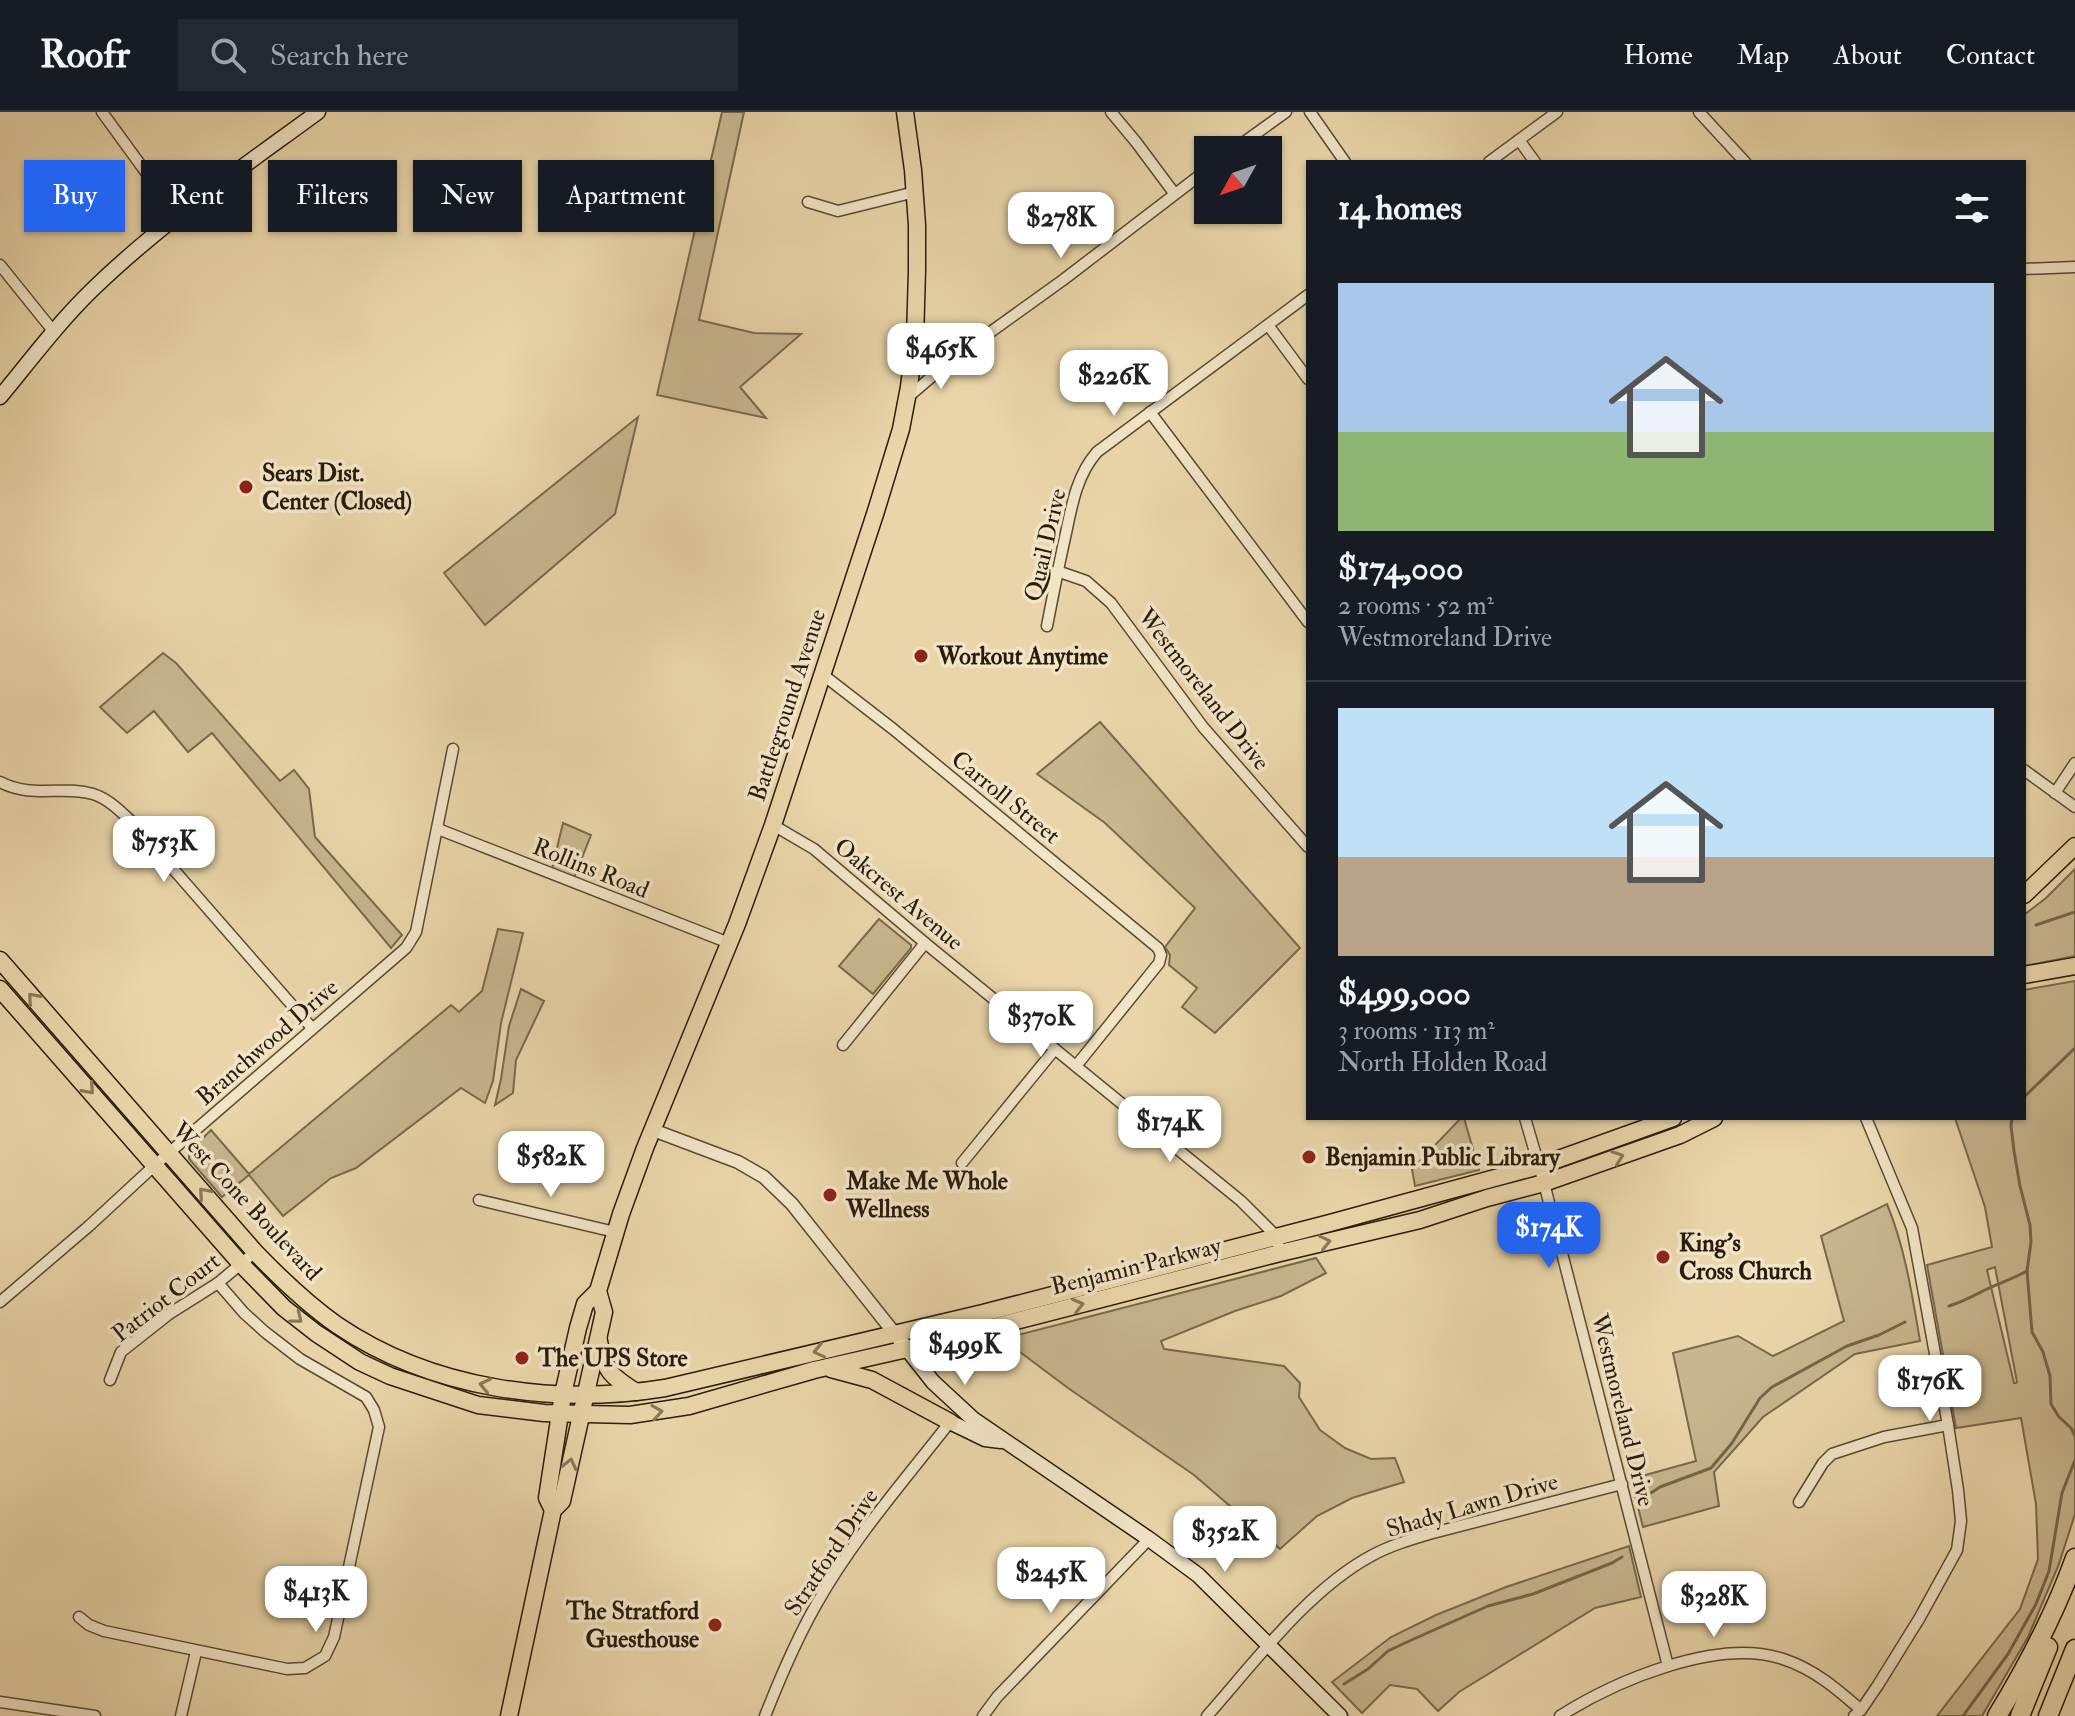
<!DOCTYPE html>
<meta charset="utf-8">
<style>
:root{--surface:#171b24;--page:#242831;--text:#f1f3f6;--muted:#9ea1a6;--line:#363941;--accent:#2563eb}
body{margin:0;font-family:"IM FELL Double Pica",serif;background:var(--page);color:var(--text);height:100vh;display:flex;flex-direction:column;font-size:30px;white-space:nowrap}
*{box-sizing:border-box;margin:0}
p{font-size:26px;color:var(--muted)}
.icon{flex:none;width:44px;height:44px;fill:none;stroke:currentColor;stroke-width:2;stroke-linecap:round;stroke-linejoin:round}
.map{position:relative;flex:1;overflow:hidden}
.panel{position:absolute;left:1306px;top:48px;width:720px;height:960px;display:flex;flex-direction:column;background:var(--surface);border-radius:0px;box-shadow:0 2px 6px #0004}
.panel>*{flex:none}
.guide{position:absolute;left:24px;top:48px;width:760px;height:72px;display:flex;gap:16px}
.needle{width:52px;rotate:230deg}
.controls{position:absolute;left:1194px;top:24px;display:grid;gap:16px}
.controls a{display:grid;place-items:center;width:88px;height:88px;border-radius:0px;background:var(--surface);box-shadow:0 2px 6px #0004;font-size:40px}
.price{position:absolute;translate:-50% -68px;padding:0 18px;border-radius:16px;background:#fff;color:#222;font-size:26px;line-height:52px;filter:drop-shadow(0 2px 4px #0008)}
.price::after{content:'';position:absolute;left:50%;top:48px;width:24px;height:18px;margin-left:-12px;background:inherit;clip-path:polygon(0 0,100% 0,50% 100%)}
.price.selected{background:var(--accent);color:#fff}
ul{padding:0;list-style:none}
li{display:grid;align-content:center;gap:16px;height:424px;padding:0 32px}
li+li{border-top:2px solid var(--line)}
li span{display:grid;place-items:center;height:248px;border-radius:0px;color:#555}
li>.icon{margin-inline-start:auto}
span .icon{width:144px;height:144px;fill:#fffc;stroke-width:1}
li b{font-size:34px}
h2{display:flex;justify-content:space-between;align-items:center;height:96px;padding:0 32px;font-size:34px}
.chip{padding:0 28px;border-radius:0px;background:var(--surface);box-shadow:0 2px 6px #0004;font-size:28px;line-height:72px}
.chip.selected{background:var(--accent);color:#fff}
header{display:flex;align-items:center;gap:48px;box-sizing:border-box;height:112px;padding:0 40px;background:var(--surface);border-bottom:2px solid var(--line)}
header strong{font-size:38px}
nav{display:flex;gap:44px;margin-inline-start:auto;font-size:28px}
.search{width:560px;height:72px;background:var(--page);display:flex;align-items:center;gap:20px;box-sizing:border-box;padding:0 28px;border-radius:0px;color:var(--muted);font-size:30px}
.map>svg:first-child{display:block}
</style>
<header>
<strong>Roofr</strong>
<div class="search"><svg class="icon" aria-label="search" viewBox="0 0 24 24"><circle cx="10" cy="10" r="6"/><path d="M15 15l6 6"/></svg>Search here</div>
<nav><a>Home</a><a>Map</a><a>About</a><a>Contact</a></nav>
</header>
<div class="map">
<svg width="2075" height="1604" viewBox="0 0 2075 1604">
<rect width="100%" height="100%" fill="#e9d5a9"/>
<filter id="stains"><feTurbulence type="fractalNoise" baseFrequency=".0025" numOctaves="4"/><feColorMatrix values="0 0 0 0 .2 0 0 0 0 .09 0 0 0 0 .02 0 0 0 .5 -.17"/></filter>
<radialGradient id="worn" r=".72"><stop offset=".6" stop-color="#630" stop-opacity="0"/><stop offset="1" stop-color="#630" stop-opacity=".3"/></radialGradient>
<g fill="#c8b68e" stroke="#78694d" stroke-width="2" fill-rule="evenodd">
<path d="M722,0H744L699,208L754,221L801,222L740,275L766,306L657,283Z"/>
<path d="M638,305L615,402L485,513L444,461Z"/>
<path d="M163,541L176,551L280,669L294,658L309,677L315,725L402,823L391,836L212,621L188,640L154,599L127,621L100,595Z"/>
<path d="M1100,610L1300,836L1215,921L1182,895L1197,876L1169,853L1170,843L1165,835L1195,796L1105,711L1037,662Z"/>
<path d="M563,711L591,723L574,766L552,757Z"/>
<path d="M2075,757V844L2024,854V803L2046,786Z"/>
<path d="M879,807L911,833V836L873,882L839,854Z"/>
<path d="M498,817L523,821L501,911L493,969L485,991L461,976L356,1056L331,1066L283,1104L249,1063L222,1085L189,1047V1040L211,1018L249,1062L451,893L459,900L482,879Z"/>
<path d="M2075,869V1402L2059,1452L2028,1525L1982,1604H1937L2020,1497L2038,1447L2036,1392L2021,1306L1956,1316L1927,1153L1992,1135L1985,1095L1955,1006H2024V878ZM1995,1155L2017,1270L2016,1271H2014L1987,1158Z"/>
<path d="M521,877L544,889L516,948L513,981L495,993L501,967L509,914Z"/>
<path d="M1461,1006H1464L1479,1058L1415,1074L1412,1057Z"/>
<path d="M1887,1092C1905,1136 1912,1182 1920,1229L1855,1242L1763,1305L1714,1360L1719,1394L1643,1415L1631,1367L1696,1349L1673,1241L1738,1224L1773,1244L1844,1209L1821,1124Z"/>
<path d="M1316,1146L1326,1161L1281,1184L1235,1199L1161,1229L1164,1237L1284,1254L1300,1271L1299,1285L1320,1318L1345,1336L1371,1347L1395,1346L1404,1370L1352,1386L1317,1404L1280,1437L1194,1363L1068,1276L1016,1237L1010,1225Z"/>
<path d="M1629,1434L1641,1485L1595,1496L1459,1580L1438,1599L1417,1577L1390,1573L1362,1601L1332,1570L1391,1525L1436,1503L1506,1475Z"/>
</g>
<g fill="none" stroke-linecap="round" stroke-linejoin="round">
<g stroke="#75654a" stroke-width="3">
<path d="M2036,813L2075,800"/>
<path d="M2024,985L2075,936"/>
<path d="M2012,1006L2011,1014L2014,1039L2020,1074L2030,1113L2031,1130L2027,1159L2032,1220L2043,1240L2050,1264L2051,1292L2059,1305L2071,1316L2075,1324"/>
<path d="M1949,1194C1962,1190 1973,1184 1985,1178C1999,1171 2013,1167 2027,1159"/>
<path d="M1651,1381L1660,1375L1711,1356L1732,1331L1760,1286L1772,1275L1847,1234L1879,1223L1905,1210"/>
<path d="M1344,1572L1368,1557L1388,1539L1407,1530L1488,1494L1533,1482L1612,1451L1622,1445"/>
<path d="M1963,1604L2008,1542L2036,1492L2049,1459L2062,1381L2075,1348"/>
</g>
<defs>
<g id="minor">
<path d="M102,0L177,103"/>
<path d="M1111,0L1136,30L1174,81"/>
<path d="M1310,0L1345,50"/>
<path d="M1699,0L1745,50"/>
<path d="M1519,28L1535,50"/>
<path d="M1233,38L1286,0"/>
<path d="M1489,50L1557,0"/>
<path d="M808,90L838,99L915,80"/>
<path d="M0,153L54,220"/>
<path d="M2024,157L2075,155"/>
<path d="M1268,213L1308,267"/>
<path d="M912,248L939,251L960,242L1063,168L1208,57"/>
<path d="M908,285L949,250"/>
<path d="M1150,300L1308,510"/>
<path d="M1057,459L1086,469L1111,491L1203,615L1308,735"/>
<path d="M1047,514C1053,483 1059,452 1066,421C1072,392 1077,363 1097,340L1308,183"/>
<path d="M822,562L893,617L1158,836L1161,843L1159,851L1076,954"/>
<path d="M2024,658L2075,695"/>
<path d="M0,670C32,687 62,673 93,682C109,687 121,700 133,711L312,916"/>
<path d="M2055,681L2075,651"/>
<path d="M773,713L814,737L925,831L1241,1089L1276,1124L1280,1141"/>
<path d="M438,717L729,831"/>
<path d="M843,933L925,831"/>
<path d="M1525,1006L1544,1071L1668,1554"/>
<path d="M962,1051L1055,937"/>
<path d="M479,1088L615,1120"/>
<path d="M0,1190L89,1114L155,1053L406,836L416,820L453,637"/>
<path d="M110,1268L121,1240L169,1202L218,1171L255,1140"/>
<path d="M1799,1390L1823,1351L1832,1342L1884,1325L1948,1313"/>
<path d="M79,1505L89,1513L104,1519L287,1557L305,1556L325,1544L334,1525L379,1315L374,1298L366,1285L300,1247L265,1220L244,1201L218,1171"/>
<path d="M0,1590L95,1604"/>
<path d="M181,1604L196,1540"/>
<path d="M765,1604C780,1566 796,1528 816,1493C853,1427 904,1369 950,1310"/>
<path d="M983,1604L997,1585L1149,1427"/>
<path d="M1207,1604C1254,1551 1308,1478 1371,1444C1389,1434 1409,1428 1429,1422L1622,1372"/>
<path d="M1560,1604C1615,1569 1718,1525 1783,1547C1814,1557 1837,1577 1861,1598"/>
<path d="M1854,1604L1861,1598L1878,1573L1919,1507L1957,1438L1961,1409L1958,1378L1948,1313L1912,1116L1866,1006"/>
</g>
<path id="tertiary" d="M653,1018L738,1050L764,1065L792,1092L895,1222"/>
<g id="secondary">
<path d="M0,285C30,249 58,211 92,178C161,111 240,57 318,0"/>
<path d="M900,1228L933,1270L973,1307L1149,1427L1198,1463L1340,1604"/>
<path d="M950,1310L985,1327L1001,1329"/>
</g>
<g id="primary">
<path d="M2024,783L2075,734"/>
<path d="M0,848L255,1140C281,1167 307,1192 337,1213C431,1277 554,1294 665,1276L983,1201L1330,1111L1539,1054L1673,1006"/>
<path d="M2024,863L2075,854"/>
<path d="M0,877L241,1152L284,1196L316,1221L360,1250L390,1264L478,1293L544,1301L630,1303L689,1294L814,1258L907,1237L1280,1141L1420,1108L1487,1086L1544,1071L1680,1023L1714,1006"/>
<path d="M599,1229C604,1259 611,1264 636,1280"/>
<path d="M831,1257L872,1268L950,1310"/>
<path d="M553,1398L547,1386L563,1282L578,1216L585,1192L598,1179"/>
<path d="M509,1604L553,1398L562,1389L604,1200L598,1179L621,1102L645,1036L737,812L773,713L876,399L901,317L909,275L915,227L917,158V113L913,58L905,0"/>
</g>
<g id="motorway">
<path d="M1997,1604C2028,1553 2055,1502 2075,1446"/>
<path d="M2020,1604L2048,1535"/>
<path d="M2048,1604L2075,1537"/>
</g>
</defs>
<use href="#minor" stroke="#594a33" stroke-width="13"/>
<use href="#tertiary" stroke="#594a33" stroke-width="15"/>
<use href="#secondary" stroke="#291c0c" stroke-width="17"/>
<use href="#primary" stroke="#291c0c" stroke-width="19"/>
<use href="#motorway" stroke="#291c0c" stroke-width="21"/>
<use href="#minor" stroke="#f1e4c7" stroke-width="10"/>
<use href="#tertiary" stroke="#f1e4c7" stroke-width="12"/>
<use href="#secondary" stroke="#f1e4c7" stroke-width="14"/>
<use href="#primary" stroke="#e9d5a9" stroke-width="16"/>
<use href="#motorway" stroke="#e9d5a9" stroke-width="18"/>
</g>
<defs><path id="oneway-chevron" d="M-2-3.5L2.5 0L-2 3.5" fill="none" stroke-width="1.6" stroke-linecap="round" stroke-linejoin="round" transform="scale(2)"/></defs>
<g stroke="#89785a">
<use href="#oneway-chevron" transform="translate(33 886) rotate(-131)"/>
<use href="#oneway-chevron" transform="translate(89 977) rotate(49)"/>
<use href="#oneway-chevron" transform="translate(1618 1045) rotate(-20)"/>
<use href="#oneway-chevron" transform="translate(204 1081) rotate(-131)"/>
<use href="#oneway-chevron" transform="translate(1325 1130) rotate(-13)"/>
<use href="#oneway-chevron" transform="translate(1078 1193) rotate(-14)"/>
<use href="#oneway-chevron" transform="translate(297 1206) rotate(38)"/>
<use href="#oneway-chevron" transform="translate(819 1239) rotate(167)"/>
<use href="#oneway-chevron" transform="translate(485 1273) rotate(-168)"/>
<use href="#oneway-chevron" transform="translate(657 1300) rotate(-9)"/>
<use href="#oneway-chevron" transform="translate(570 1352) rotate(-77)"/>
</g>
<g fill="#8f2418" stroke="#f1e4c7" stroke-width="3">
<circle cx="246" cy="375" r="8"/>
<circle cx="921" cy="544" r="8"/>
<circle cx="1309" cy="1045" r="8"/>
<circle cx="830" cy="1083" r="8"/>
<circle cx="1663" cy="1145" r="8"/>
<circle cx="522" cy="1246" r="8"/>
<circle cx="715" cy="1513" r="8"/>
</g>
<g text-anchor="middle" stroke-width="7" stroke-linejoin="round" paint-order="stroke">
<g font-size="24" font-weight="bold" fill="#291c0c" stroke="#f1e4c7" text-anchor="start">
<text x="262" y="369">Sears Dist.<tspan x="262" dy="28">Center (Closed)</tspan></text>
<text x="937" y="552">Workout Anytime</text>
<text x="1325" y="1053">Benjamin Public Library</text>
<text x="846" y="1077">Make Me Whole<tspan x="846" dy="28">Wellness</tspan></text>
<text x="1679" y="1139">King's<tspan x="1679" dy="28">Cross Church</tspan></text>
<text x="538" y="1254">The UPS Store</text>
<text x="699" y="1507" text-anchor="end">The Stratford<tspan x="699" dy="28">Guesthouse</tspan></text>
</g>
<g font-size="24" fill="#291c0c" stroke="#f1e4c7">
<text transform="translate(1045 433) rotate(-77)" y="8">Quail Drive</text>
<text transform="translate(1204 577) rotate(52)" y="8">Westmoreland Drive</text>
<text transform="translate(787 593) rotate(-72)" y="8">Battleground Avenue</text>
<text transform="translate(1006 685) rotate(39)" y="8">Carroll Street</text>
<text transform="translate(591 756) rotate(22)" y="8">Rollins Road</text>
<text transform="translate(899 782) rotate(40)" y="8">Oakcrest Avenue</text>
<text transform="translate(267 930) rotate(-41)" y="8">Branchwood Drive</text>
<text transform="translate(247 1089) rotate(47)" y="8">West Cone Boulevard</text>
<text transform="translate(1136 1154) rotate(-14)" y="8">Benjamin Parkway</text>
<text transform="translate(166 1185) rotate(-38)" y="8">Patriot Court</text>
<text transform="translate(1623 1298) rotate(76)" y="8">Westmoreland Drive</text>
<text transform="translate(1472 1393) rotate(-16)" y="8">Shady Lawn Drive</text>
<text transform="translate(831 1440) rotate(-56)" y="8">Stratford Drive</text>
</g>
</g>
<rect width="100%" height="100%" filter="url(#stains)"/>
<rect width="100%" height="100%" fill="url(#worn)"/>
</svg>
<div class="controls">
<a><svg class="needle" viewBox="-14 -14 28 28"><path d="M0-13l5 13h-10z" fill="#e53935"/><path d="M0 13l5-13h-10z" fill="#9ea1a6"/></svg></a>
</div>
<b class="price" style="left:1061px;top:148px">$278K</b>
<b class="price" style="left:941px;top:279px">$465K</b>
<b class="price" style="left:1114px;top:306px">$226K</b>
<b class="price" style="left:164px;top:772px">$753K</b>
<b class="price" style="left:1041px;top:947px">$370K</b>
<b class="price" style="left:1170px;top:1052px">$174K</b>
<b class="price" style="left:551px;top:1087px">$582K</b>
<b class="price selected" style="left:1549px;top:1158px">$174K</b>
<b class="price" style="left:965px;top:1275px">$499K</b>
<b class="price" style="left:1930px;top:1311px">$176K</b>
<b class="price" style="left:1225px;top:1462px">$352K</b>
<b class="price" style="left:1051px;top:1503px">$245K</b>
<b class="price" style="left:316px;top:1522px">$413K</b>
<b class="price" style="left:1714px;top:1527px">$328K</b>
<div class="guide">
<a class="chip selected">Buy</a>
<a class="chip">Rent</a>
<a class="chip">Filters</a>
<a class="chip">New</a>
<a class="chip">Apartment</a>
</div>
<section class="panel">
<h2>14 homes<svg class="icon" aria-label="filters" viewBox="0 0 24 24"><path d="M4 7h16M4 17h16"/><circle cx="9" cy="7" r="2"/><circle cx="15" cy="17" r="2"/></svg></h2>
<ul>
<li><span style="background:linear-gradient(#a9c7e8 60%,#8fb573 0)"><svg class="icon" aria-label="home" viewBox="0 0 24 24"><path d="M3 11l9-7 9 7M6 9v11h12V9"/></svg></span><div><b>$174,000</b><p>2 rooms · 52 m²</p><p>Westmoreland Drive</p></div></li>
<li><span style="background:linear-gradient(#bfe0f5 60%,#b9a48a 0)"><svg class="icon" aria-label="home" viewBox="0 0 24 24"><path d="M3 11l9-7 9 7M6 9v11h12V9"/></svg></span><div><b>$499,000</b><p>3 rooms · 113 m²</p><p>North Holden Road</p></div></li>
</ul>
</section>
</div>
